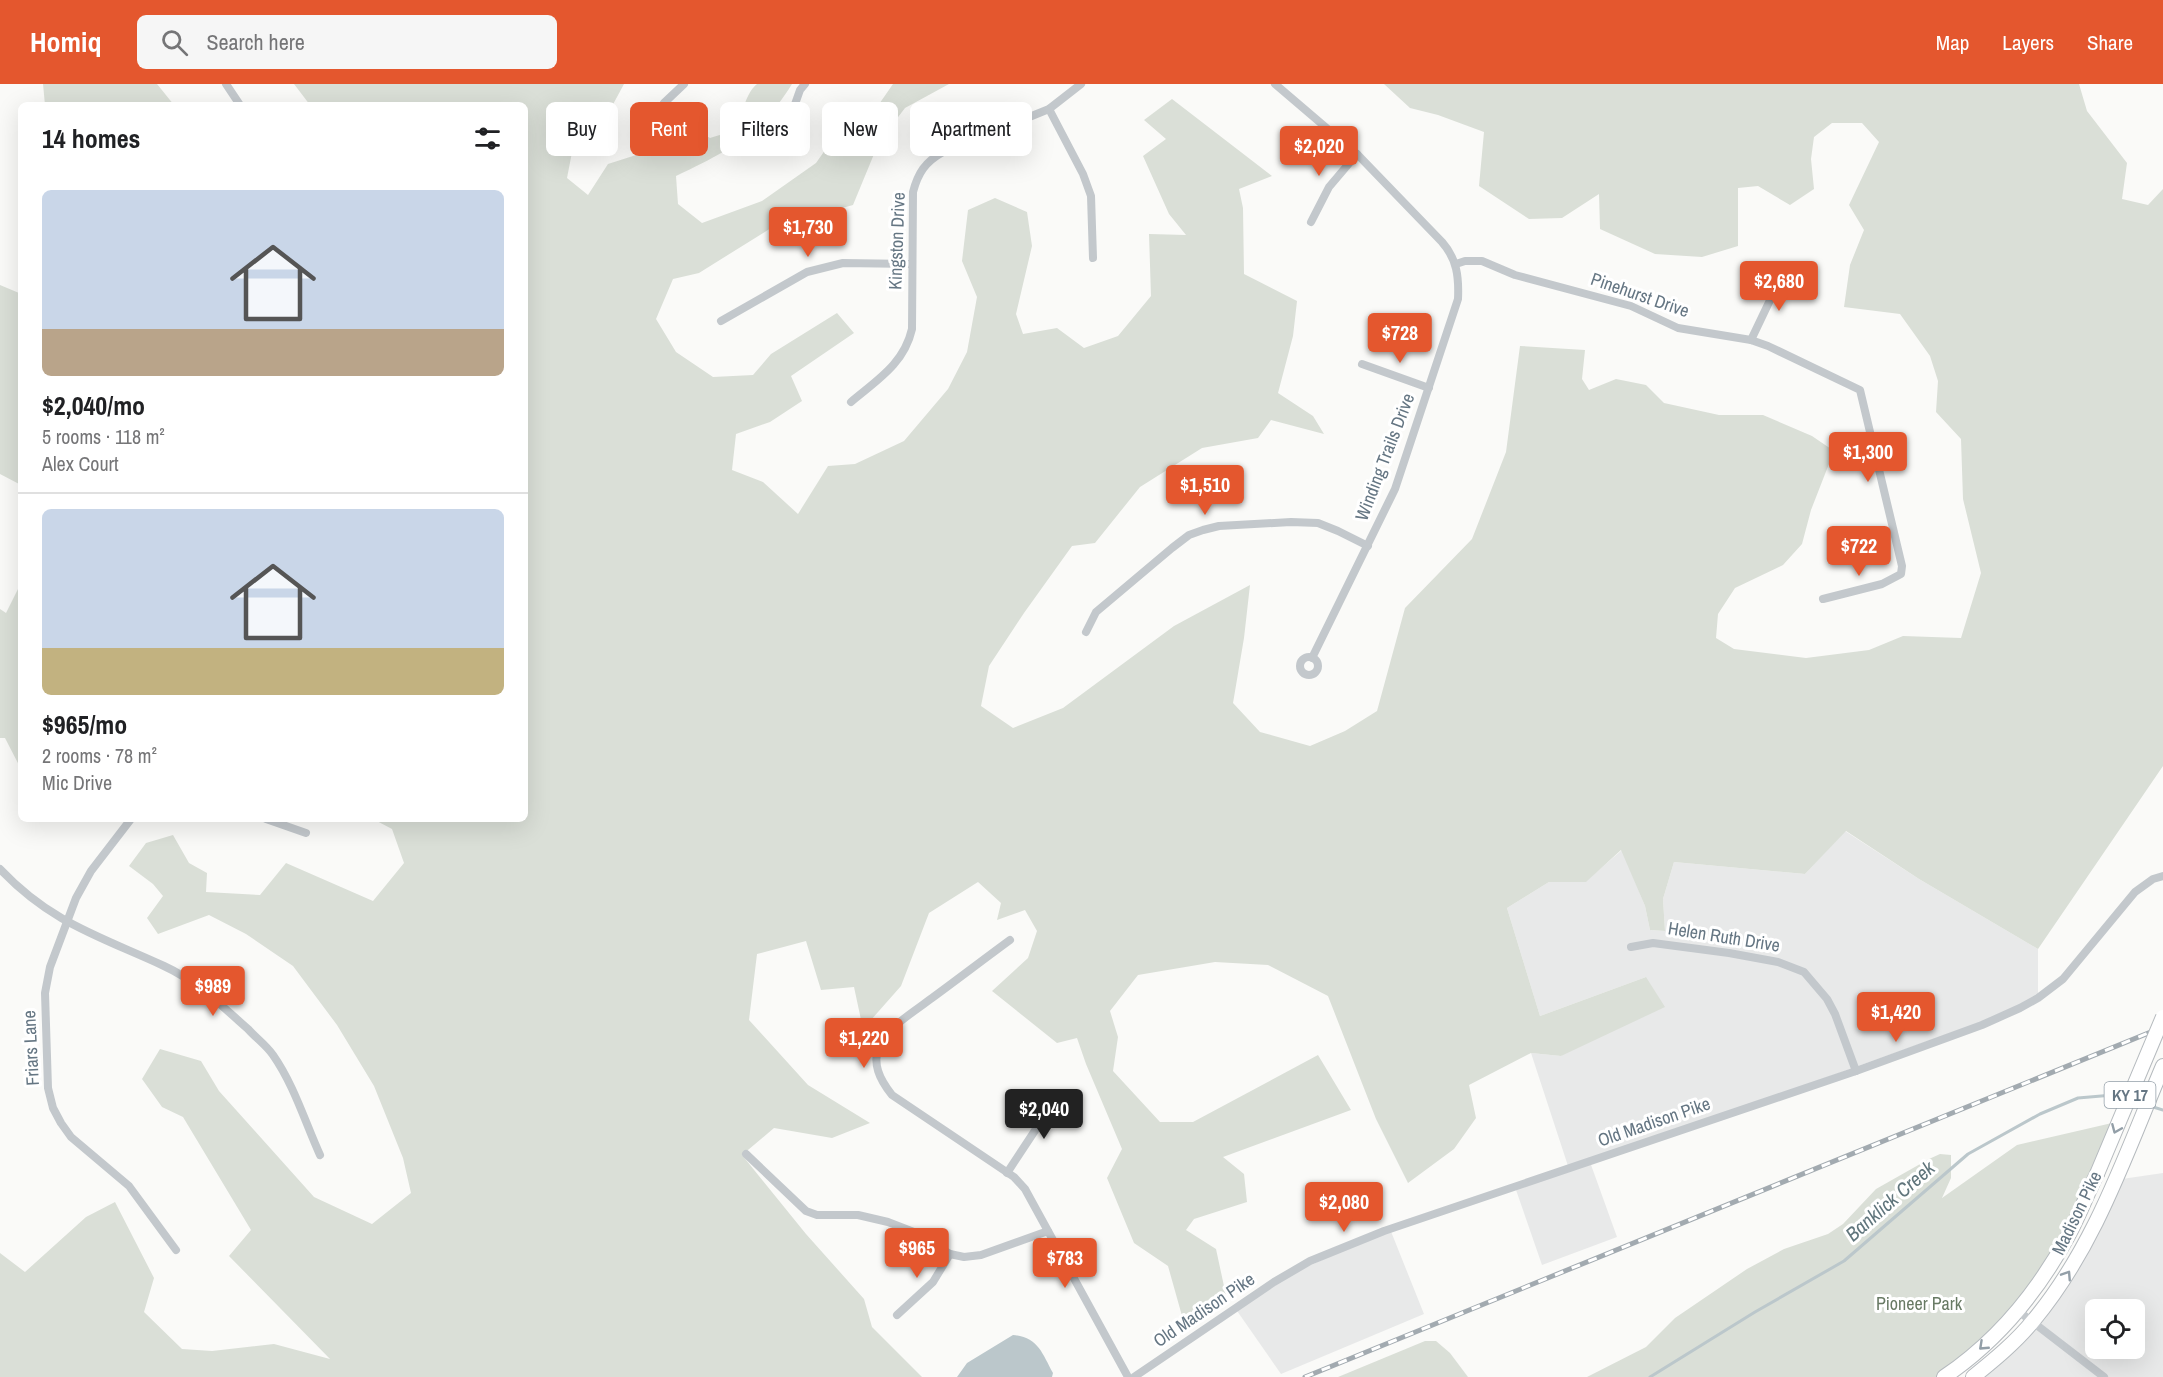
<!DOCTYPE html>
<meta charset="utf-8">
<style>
:root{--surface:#fff;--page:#f6f6f6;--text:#202124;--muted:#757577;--line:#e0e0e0;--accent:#e4572e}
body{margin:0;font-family:"Archivo Narrow",sans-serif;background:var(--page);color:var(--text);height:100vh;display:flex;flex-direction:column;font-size:22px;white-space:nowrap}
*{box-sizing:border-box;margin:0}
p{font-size:20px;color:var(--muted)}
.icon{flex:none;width:33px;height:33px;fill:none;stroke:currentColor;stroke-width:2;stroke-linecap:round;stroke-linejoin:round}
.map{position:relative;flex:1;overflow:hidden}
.details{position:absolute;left:18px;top:18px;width:510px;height:720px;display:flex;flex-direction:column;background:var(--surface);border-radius:9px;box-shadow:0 6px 24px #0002}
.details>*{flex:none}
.top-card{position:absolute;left:546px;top:18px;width:570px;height:54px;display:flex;gap:12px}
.buttons{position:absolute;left:2085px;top:1215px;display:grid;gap:12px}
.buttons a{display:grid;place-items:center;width:60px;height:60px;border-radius:9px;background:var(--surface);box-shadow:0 6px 24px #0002;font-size:30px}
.price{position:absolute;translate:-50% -51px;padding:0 14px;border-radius:6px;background:var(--accent);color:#fff;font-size:20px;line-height:39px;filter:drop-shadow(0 2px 3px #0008)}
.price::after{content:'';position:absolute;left:50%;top:36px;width:18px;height:14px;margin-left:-9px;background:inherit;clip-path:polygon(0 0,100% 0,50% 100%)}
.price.on{background:#222;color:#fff}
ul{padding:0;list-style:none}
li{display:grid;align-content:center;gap:12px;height:318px;padding:0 24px}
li+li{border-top:2px solid var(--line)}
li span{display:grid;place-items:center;height:186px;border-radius:9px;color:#555}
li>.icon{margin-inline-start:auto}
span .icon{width:108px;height:108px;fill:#fffc;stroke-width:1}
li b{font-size:26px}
h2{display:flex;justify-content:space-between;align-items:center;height:72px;padding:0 24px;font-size:26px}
.chip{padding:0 21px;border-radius:9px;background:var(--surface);box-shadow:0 6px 24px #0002;font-size:21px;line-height:54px}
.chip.on{background:var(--accent);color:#fff}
header{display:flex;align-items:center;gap:36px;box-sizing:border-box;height:84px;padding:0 30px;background:var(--accent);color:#fff}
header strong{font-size:28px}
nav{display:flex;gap:33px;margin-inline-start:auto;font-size:21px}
.search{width:420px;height:54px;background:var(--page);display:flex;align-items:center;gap:15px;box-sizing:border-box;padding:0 21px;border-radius:9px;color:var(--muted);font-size:22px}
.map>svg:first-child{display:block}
</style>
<header>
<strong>Homiq</strong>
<div class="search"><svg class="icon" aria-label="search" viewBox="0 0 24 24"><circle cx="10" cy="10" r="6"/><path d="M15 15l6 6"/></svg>Search here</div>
<nav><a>Map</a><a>Layers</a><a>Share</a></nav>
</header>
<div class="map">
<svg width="2163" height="1293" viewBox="0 0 2163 1293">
<rect width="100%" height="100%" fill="#fafaf8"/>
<g fill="#e8e9e9" fill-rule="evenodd">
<path d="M1845,747L1919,795L2038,865V914L2020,924L1590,1078L1617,1153L1542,1181L1515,1103L1569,1085L1531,969L1561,972L1646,893L1540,932L1507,824L1549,798L1586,797L1622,766L1645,822L1650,846L1665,847L1663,815L1674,778L1805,790Z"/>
<path d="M2163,1089V1293H1973L2032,1238L2115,1096ZM2096,1226H2134V1264H2096Z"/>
<path d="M1390,1145L1424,1230L1281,1290L1235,1224L1274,1198Z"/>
</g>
<g fill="#dadfd7">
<path d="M43,0H157L174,21H45Z"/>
<path d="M294,0H624L603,39L574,58L567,94L588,111L608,80L658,64L679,37L710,54C716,52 724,50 729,47C744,36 743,11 757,0H792C761,50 727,68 676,92L678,120L702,139L762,117L816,79L854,25L875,26L893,0H949L905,24L879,58L853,121L771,144L699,189L673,195L656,235L676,268L713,293L753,291L771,270L837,229L854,249L791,292L802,317L770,338L736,350L732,386L763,398L798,430L828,382L855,380L904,357L948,305L967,268L977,213L962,177L968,126L995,114L1027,128L1032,162L1016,230L1023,250L1057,244L1084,264L1118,252L1151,212L1149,150L1186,151L1169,130L1143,72L1166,55L1144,36L1172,15L1272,92L1239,105L1243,124L1244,190L1297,217L1293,252L1278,309L1313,332L1324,350L1271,336L1258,354L1202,364L1140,403L1095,459L1072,462L1024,529L989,582L981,622L1013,644L1063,624L1174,542L1250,501L1244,554L1233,619L1260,648L1310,662L1345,647L1377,627L1405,524L1472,455L1506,368L1520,262L1585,266L1582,295L1589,306L1616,295L1646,301L1664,319L1719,331H1763L1812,352L1834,367L1811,426L1802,460L1783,481L1735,504L1718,530L1716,554L1734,565L1806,574L1869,566L1903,552L1961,554L1981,489L1963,415L1961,355L1936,328L1938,297L1930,272L1900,230L1844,223L1850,181L1864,146L1849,121L1879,58L1862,39H1832L1814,53L1811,75L1814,105L1790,121L1758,102L1738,104V162L1702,173L1655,170L1600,145L1599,110L1562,134L1529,135L1479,102L1484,48L1438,31L1410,24L1384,0H2079L2087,27L2127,79L2122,115L2148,121L2163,105V682L2038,865L1919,795L1846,747L1805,790L1674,778L1663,815L1665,847L1650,846L1645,822L1621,766L1586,798H1549L1507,824L1540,932L1646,893L1665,923L1561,972L1531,969L1469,1001L1476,1034L1454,1065L1408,1099L1376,1035L1328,912L1268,881L1215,878L1138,891L1110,927L1118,953L1113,987L1160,1038H1193L1318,971L1351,1026L1223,1073L1244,1090L1247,1118L1194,1135L1186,1146L1216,1165L1227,1216L1206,1235L1184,1239L1168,1182L1134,1159L1107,1094L1122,1065L1086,980L1077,954L1057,959L992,907L1028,874L1037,847L1025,826L997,836L1001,819L978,798L929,829L901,902L863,945L854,903L821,906L806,857L757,870L749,936L808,1001L870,1039L832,1054L774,1044L742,1071L806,1150L864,1215L872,1243L922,1293H0V1169L25,1188L86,1133L115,1118L154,1194L144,1228L182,1265L212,1267L274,1260L330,1275L229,1172L251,1146L183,1033L162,1023L142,995L160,965L201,977L219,1007L314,1113L372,1140L411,1109L403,1074L374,1002L337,941L293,882L246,850L209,831L158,850L147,834L163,812L153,800L129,782L146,759L173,751L189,779L207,789L206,808L260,811L286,779L373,817L404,779L392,745L373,735H525V21H310Z"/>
<path d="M0,201L19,209L21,206V401L0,390Z"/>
<path d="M21,499V685L5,654H0V525L6,529Z"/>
<path d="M2112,1039L2097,1090L2045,1191L1944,1293H1587L1646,1263L1675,1234L1747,1185L1784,1165L1828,1150L1843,1140L1876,1105L1929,1075L1940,1070L1951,1071V1094L1942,1114L2017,1061Z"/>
<path d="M1425,1257H1436L1450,1269L1468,1293H1338Z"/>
</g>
<path fill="#bbc7cb" d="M1013,1251C1038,1253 1042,1269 1053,1289L1052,1293H957L967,1279Z"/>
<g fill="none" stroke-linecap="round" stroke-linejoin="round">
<g stroke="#bbc7cb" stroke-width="3">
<path d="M2150,1022L2163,1026"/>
<path d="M1650,1293L1755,1228L1844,1177L1968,1070L2040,1030L2078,1014L2113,1011L2123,1014"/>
</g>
<defs>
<g id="primary">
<path d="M1944,1293C1996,1258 2038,1207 2068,1152C2079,1132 2087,1110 2097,1090"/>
<path d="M1973,1293C1994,1276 2016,1258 2033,1237C2095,1163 2126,1069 2163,982"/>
</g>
</defs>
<use href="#primary" stroke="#b5babe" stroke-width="16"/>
<g stroke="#c3c8cc" stroke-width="8">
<path d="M226,0L240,21"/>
<path d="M1275,0L1357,70L1442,158C1457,175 1459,193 1458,215L1395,405L1312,574"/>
<path d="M664,19L684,0"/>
<path d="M794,23L800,6L805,0"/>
<path d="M1049,25L1083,90L1091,112L1093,174"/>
<path d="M1311,138L1329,103L1357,70"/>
<path d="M1456,180L1465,177H1482L1515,191L1631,222L1678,244L1751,256L1768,262L1860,306L1902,482L1901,490L1882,500L1823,515"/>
<path d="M721,237L807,188L843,179L912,180"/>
<path d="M1751,256L1783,189"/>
<path d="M1362,280L1429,304"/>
<path d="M851,318C877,296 904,280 912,245L913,108C918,89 925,78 943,68L1049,25L1081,0"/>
<path d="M1086,548L1096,528L1172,464L1189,451L1203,446L1219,442L1291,438L1318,439L1338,447L1368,462"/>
<circle cx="1309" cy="582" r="9"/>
<path d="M131,735L91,787L76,814L50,883L45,909L48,1004L53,1024L61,1039L71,1053L129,1102L176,1166"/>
<path d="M266,735L306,749"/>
<path d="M0,785C51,839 99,852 164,882C195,896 222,922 248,945C256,954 266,961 273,971C294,1001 305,1038 320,1071"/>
<path d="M1010,856C984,875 958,895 932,914C915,927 891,941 880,960C871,979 880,996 892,1011L1014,1093L1025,1105L1128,1293"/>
<path d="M1631,863L1653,859L1729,869L1778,878L1804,888L1827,915L1835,930L1856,987"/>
<path d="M746,1070L806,1127L817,1131H858L888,1138L919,1150L950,1170L964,1173L981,1171L1048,1147"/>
<path d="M1007,1089L1036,1045L1040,1033L1039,1011"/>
<path d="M2017,1226L2104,1293"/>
<path d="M897,1231L933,1198L950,1170"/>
<path d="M1134,1293L1274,1198L1310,1177L1384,1147L1856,987L1982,941L2020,924L2038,914L2063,895L2135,808L2153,795L2163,792"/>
</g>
<use href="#primary" stroke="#fff" stroke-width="14"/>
<defs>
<path id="rail" d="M1305,1293L2163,943"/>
</defs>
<use href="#rail" stroke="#a2aab0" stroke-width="5"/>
<use href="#rail" stroke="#fff" stroke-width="3" stroke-dasharray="9" stroke-linecap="butt"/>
<defs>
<path id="primary-bridge" d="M2097,1090L2163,933"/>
</defs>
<use href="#primary-bridge" stroke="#b5babe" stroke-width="16" stroke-linecap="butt"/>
<use href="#primary-bridge" stroke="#fff" stroke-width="14"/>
</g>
<defs><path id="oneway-chevron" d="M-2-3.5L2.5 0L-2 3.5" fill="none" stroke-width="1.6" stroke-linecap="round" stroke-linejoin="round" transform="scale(1.5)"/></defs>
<g stroke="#939fa8">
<use href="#oneway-chevron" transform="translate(2116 1045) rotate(113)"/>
<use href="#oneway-chevron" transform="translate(2067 1191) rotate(-57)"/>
<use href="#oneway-chevron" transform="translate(1983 1262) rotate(137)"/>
</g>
<g text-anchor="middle" stroke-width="6" stroke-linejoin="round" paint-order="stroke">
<rect fill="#fff" stroke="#939fa8" stroke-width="1.5" x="2104.5" y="998" width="51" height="26" rx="4.5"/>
<g font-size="16" font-weight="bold" fill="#657683">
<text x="2130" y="1017">KY 17</text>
</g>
<g font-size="18" fill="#657683" stroke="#fff">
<text transform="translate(897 157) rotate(-88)" y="6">Kingston Drive</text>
<text transform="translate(1640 211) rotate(19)" y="6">Pinehurst Drive</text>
<text transform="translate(1385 373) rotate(-69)" y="6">Winding Trails Drive</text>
<text transform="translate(1724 853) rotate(9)" y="6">Helen Ruth Drive</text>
<text transform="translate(31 964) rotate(-93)" y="6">Friars Lane</text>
<text transform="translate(1654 1038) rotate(-19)" y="6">Old Madison Pike</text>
<text transform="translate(2077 1129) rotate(-64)" y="6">Madison Pike</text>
<text transform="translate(1204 1226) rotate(-34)" y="6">Old Madison Pike</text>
</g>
<g font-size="18" fill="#687a64" stroke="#fff">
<text x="1919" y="1226">Pioneer Park</text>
</g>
<g font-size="20" font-style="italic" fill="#60757c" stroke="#fff">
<text transform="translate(1890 1117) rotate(-41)" y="7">Banklick Creek</text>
</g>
</g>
</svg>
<div class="buttons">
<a><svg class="icon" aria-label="locate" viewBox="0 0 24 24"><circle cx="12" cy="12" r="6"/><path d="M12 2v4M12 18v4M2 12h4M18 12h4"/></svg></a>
</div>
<b class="price" style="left:1319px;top:93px">$2,020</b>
<b class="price" style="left:808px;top:174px">$1,730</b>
<b class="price" style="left:1779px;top:228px">$2,680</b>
<b class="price" style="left:1400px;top:280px">$728</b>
<b class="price" style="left:1868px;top:399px">$1,300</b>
<b class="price" style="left:1205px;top:432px">$1,510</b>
<b class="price" style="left:1859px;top:493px">$722</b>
<b class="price" style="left:213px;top:933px">$989</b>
<b class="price" style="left:1896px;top:959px">$1,420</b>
<b class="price" style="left:864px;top:985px">$1,220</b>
<b class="price on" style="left:1044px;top:1056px">$2,040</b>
<b class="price" style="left:1344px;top:1149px">$2,080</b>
<b class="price" style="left:917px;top:1195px">$965</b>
<b class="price" style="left:1065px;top:1205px">$783</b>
<div class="top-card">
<a class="chip">Buy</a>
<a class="chip on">Rent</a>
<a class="chip">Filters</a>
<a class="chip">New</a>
<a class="chip">Apartment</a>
</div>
<section class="details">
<h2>14 homes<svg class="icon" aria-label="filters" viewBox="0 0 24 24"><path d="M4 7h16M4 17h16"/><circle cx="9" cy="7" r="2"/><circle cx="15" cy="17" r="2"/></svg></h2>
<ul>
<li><span style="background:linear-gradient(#c9d6e8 75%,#b9a48a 0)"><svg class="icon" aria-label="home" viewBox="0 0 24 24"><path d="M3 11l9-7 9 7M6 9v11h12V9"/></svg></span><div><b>$2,040/mo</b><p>5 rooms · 118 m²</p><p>Alex Court</p></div></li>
<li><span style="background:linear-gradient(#c9d6e8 75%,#c2b280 0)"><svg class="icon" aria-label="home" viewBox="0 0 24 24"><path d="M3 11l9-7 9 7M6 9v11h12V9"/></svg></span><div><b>$965/mo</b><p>2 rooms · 78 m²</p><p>Mic Drive</p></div></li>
</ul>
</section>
</div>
